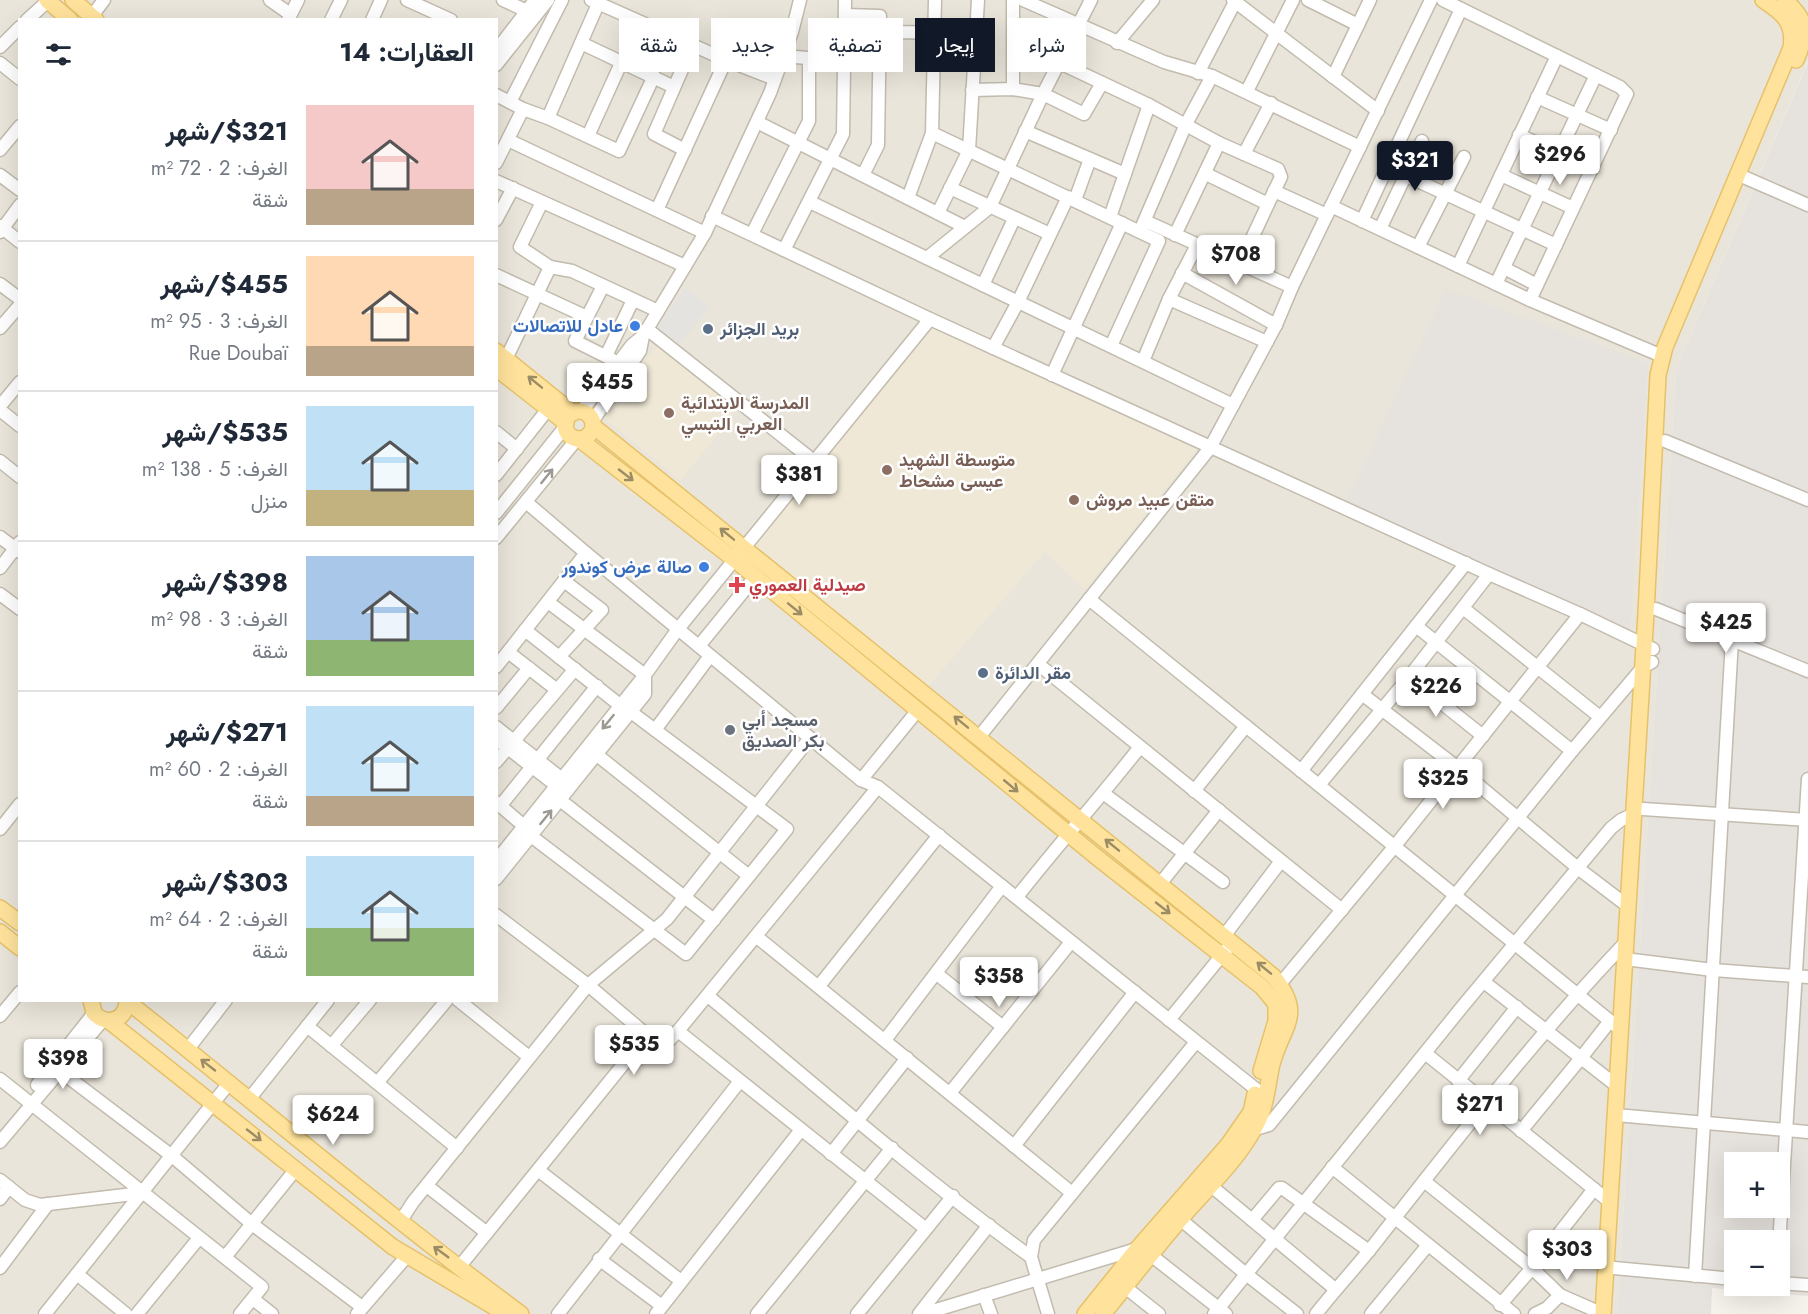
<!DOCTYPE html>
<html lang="ar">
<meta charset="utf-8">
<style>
:root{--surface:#fff;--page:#f6f6f7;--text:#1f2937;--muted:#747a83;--line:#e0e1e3;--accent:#111827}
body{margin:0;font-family:Jost,Vazirmatn,sans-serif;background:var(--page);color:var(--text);direction:rtl;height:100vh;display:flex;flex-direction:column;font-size:22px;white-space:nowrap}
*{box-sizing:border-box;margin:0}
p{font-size:20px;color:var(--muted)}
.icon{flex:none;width:33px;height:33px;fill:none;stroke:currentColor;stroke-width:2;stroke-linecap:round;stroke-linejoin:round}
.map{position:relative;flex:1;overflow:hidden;direction:ltr}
.panel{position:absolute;left:18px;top:18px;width:480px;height:984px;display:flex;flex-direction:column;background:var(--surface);border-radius:0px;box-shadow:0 6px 24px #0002;direction:rtl}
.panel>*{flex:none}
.banner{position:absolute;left:516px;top:18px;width:570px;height:54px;direction:rtl;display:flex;gap:12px}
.controls{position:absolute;left:1724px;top:1152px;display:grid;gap:12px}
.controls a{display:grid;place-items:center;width:66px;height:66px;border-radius:0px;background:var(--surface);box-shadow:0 6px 24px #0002;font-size:30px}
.price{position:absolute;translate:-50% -51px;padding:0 14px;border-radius:6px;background:#fff;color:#222;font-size:20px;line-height:39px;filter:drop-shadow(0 2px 3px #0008)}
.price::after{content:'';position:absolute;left:50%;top:36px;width:18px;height:14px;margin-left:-9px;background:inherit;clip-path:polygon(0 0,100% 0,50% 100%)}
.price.current{background:var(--accent);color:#fff}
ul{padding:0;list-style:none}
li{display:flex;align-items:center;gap:18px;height:150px;padding:0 24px}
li+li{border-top:2px solid var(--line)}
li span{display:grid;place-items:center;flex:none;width:168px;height:120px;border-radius:0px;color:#555}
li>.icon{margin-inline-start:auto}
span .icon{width:72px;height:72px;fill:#fffc;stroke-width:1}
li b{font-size:26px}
h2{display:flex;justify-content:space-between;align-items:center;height:72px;padding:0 24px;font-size:26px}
.tag{padding:0 21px;border-radius:0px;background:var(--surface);box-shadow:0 6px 24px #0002;font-size:21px;line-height:54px}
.tag.current{background:var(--accent);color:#fff}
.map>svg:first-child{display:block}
</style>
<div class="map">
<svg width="1808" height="1314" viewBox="0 0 1808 1314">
<rect width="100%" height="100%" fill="#f6f3ec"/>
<path fill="#eae5da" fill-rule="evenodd" d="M0,0H1808V61L1676,370L1617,1314H0ZM20,20H496V1000H20Z"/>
<g fill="#e6e2dd" fill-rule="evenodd">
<path d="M1808,62V1296L1712,1288L1711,1314H1617L1676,370ZM1734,1162H1779V1208H1734ZM1734,1240H1779V1286H1734Z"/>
<path d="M1446,289L1648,363L1630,632L1346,502Z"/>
</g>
<g fill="#efe8d6">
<path d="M933,327L1197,449L1085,590L1045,551L928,686L755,545L876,394Z"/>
<path d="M657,346L721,397L723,401L736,411L680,481L601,415Z"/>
</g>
<path fill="#e5e3e0" d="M685,288L710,307L679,344L657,328Z"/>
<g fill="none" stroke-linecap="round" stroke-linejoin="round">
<defs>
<g id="minor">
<path d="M270,0L290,14"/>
<path d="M407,0L451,20"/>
<path d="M503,0L527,11"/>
<path d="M591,0L726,60L775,79"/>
<path d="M1023,0L1164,62L1212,76L1360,147"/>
<path d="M1233,0L1378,111"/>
<path d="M1308,0L1358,25"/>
<path d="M1443,0L1620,87L1627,94L1530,300"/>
<path d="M845,15L880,16L878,145L863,175"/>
<path d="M92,16L104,0"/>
<path d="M27,20L49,0"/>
<path d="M288,20L298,0"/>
<path d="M331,20L341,0"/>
<path d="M372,20L381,0"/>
<path d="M880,32L975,33"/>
<path d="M581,43L674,87"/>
<path d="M1117,43L1153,0"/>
<path d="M0,47L20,27"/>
<path d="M496,51L535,0"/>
<path d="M783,56L845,61"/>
<path d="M0,63L20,79"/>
<path d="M1060,63L1149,105L1219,143L1278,169L1281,177L1268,204"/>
<path d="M496,65L548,0"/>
<path d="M1198,73L1236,0"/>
<path d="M1333,77L1370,0"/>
<path d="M1013,89V0"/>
<path d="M972,90L1013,89L1043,94L1084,114L1102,83"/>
<path d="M1247,91L1293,0"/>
<path d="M496,95L523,109L496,163"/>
<path d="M1537,97L1611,130"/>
<path d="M510,102L562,0"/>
<path d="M523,109L548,118L619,151L654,76"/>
<path d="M548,118L598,4"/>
<path d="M757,122L965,227"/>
<path d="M1025,131L1125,174"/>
<path d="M932,133L1159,241L1111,346"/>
<path d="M1519,135L1593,168"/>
<path d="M588,136L622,61"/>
<path d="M508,140L705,233"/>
<path d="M0,150L20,126"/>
<path d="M685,150L654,134L693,44"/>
<path d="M1244,154L1271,103"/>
<path d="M1206,174L1268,204L1240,264"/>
<path d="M0,175L20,190"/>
<path d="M1501,175L1573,208"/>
<path d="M1407,176L1556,245"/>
<path d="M1746,178L1808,205"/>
<path d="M496,181L685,266"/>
<path d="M950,188L1050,234"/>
<path d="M1274,191L1327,215"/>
<path d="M908,198L932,133L935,0"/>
<path d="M1075,200L1090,159"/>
<path d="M810,202L1233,405"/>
<path d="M1331,206L1530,300L1662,356"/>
<path d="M657,210L726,60"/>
<path d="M938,213L969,150L978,0"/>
<path d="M712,216L930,319L1489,574L1580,614L1653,649"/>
<path d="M1110,217L1149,105"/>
<path d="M496,220L513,188"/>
<path d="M1145,221L1292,287"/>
<path d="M1362,221L1461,9"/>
<path d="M0,226L20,242"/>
<path d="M1380,229L1422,141"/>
<path d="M1140,231L1186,124L1212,76"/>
<path d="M0,232L20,205"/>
<path d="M752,234L809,121V59"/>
<path d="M1175,235L1219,143"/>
<path d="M1418,247L1464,157"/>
<path d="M784,250L843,134L845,0"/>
<path d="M927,258L990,207L1043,94L1091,0"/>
<path d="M1458,266L1557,56"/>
<path d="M550,267L572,271L658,311"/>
<path d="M1504,268L1537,285"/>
<path d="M1182,273L1276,325"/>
<path d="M496,275L587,317"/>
<path d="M0,284L20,299"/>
<path d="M1496,284L1596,75"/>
<path d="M983,285L1014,219"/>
<path d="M603,286L575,341L619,363"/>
<path d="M1169,299L1267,342"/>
<path d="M0,328L20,305"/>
<path d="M647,329L815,462"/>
<path d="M643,336L705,233L770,93L792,32L800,0"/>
<path d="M993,348L1018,302L1068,197"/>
<path d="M606,356L633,300"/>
<path d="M506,359L550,267L520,247L542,202"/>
<path d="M1143,361L1169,299L1197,245"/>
<path d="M1052,375L1122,223"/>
<path d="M0,406L20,382"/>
<path d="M0,410L20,426"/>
<path d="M581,412L632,345L643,336L640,351L592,422"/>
<path d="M496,432L517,449"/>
<path d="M1665,441L1808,500"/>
<path d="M0,461L20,477"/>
<path d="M496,475L548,409"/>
<path d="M526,502L586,553L861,780L878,787L1257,1090"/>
<path d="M496,513L565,427"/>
<path d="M0,537L20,552"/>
<path d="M496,538L577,439"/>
<path d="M0,568L20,542"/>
<path d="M0,594L20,609"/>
<path d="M1089,599L1620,1029"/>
<path d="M548,602L645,675L678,629L930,319"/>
<path d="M1463,608L1600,717"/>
<path d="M1656,609L1808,671"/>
<path d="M1416,626L1572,751"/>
<path d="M525,630L621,706"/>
<path d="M699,646L755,577"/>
<path d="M508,652L557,690"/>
<path d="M559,657L602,610L564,581"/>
<path d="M1038,664L1342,910"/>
<path d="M496,667L586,553"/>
<path d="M1409,677L1483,736"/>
<path d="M1362,694L1458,768L1579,869L1629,907"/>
<path d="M496,708L529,668"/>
<path d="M496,727L562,779L568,790L557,786L496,739"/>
<path d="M655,730L710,656"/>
<path d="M979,737L1210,448L1276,325L1292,287L1431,0"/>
<path d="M597,755L749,876"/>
<path d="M496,762L575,669"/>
<path d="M1301,771L1466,563"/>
<path d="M861,780L918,710"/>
<path d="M1319,785L1409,677L1489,574"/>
<path d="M1194,791L1246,726"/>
<path d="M1103,793L1223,882"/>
<path d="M560,800L714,920"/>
<path d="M496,802L524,826L531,836L686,954L787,829L631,712"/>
<path d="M501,805L597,686"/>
<path d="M1643,809L1808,820"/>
<path d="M0,829L20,804"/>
<path d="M496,861L645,675V694L496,879"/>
<path d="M1160,884L1219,810"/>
<path d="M1017,897C1057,846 1100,798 1140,747"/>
<path d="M1224,936L1281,861"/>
<path d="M757,937L1072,1193"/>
<path d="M1633,960L1713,970L1808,977"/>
<path d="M937,974L1003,1027"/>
<path d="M1484,982L1617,1086"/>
<path d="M1280,984L1394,847L1580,614"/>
<path d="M819,986L939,835"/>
<path d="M708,996C814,1084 919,1176 1031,1257"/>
<path d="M458,1000L529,1057"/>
<path d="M0,1016L20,992"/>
<path d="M1169,1020L1227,949"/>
<path d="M307,1026L457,1148"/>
<path d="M678,1031L926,1229"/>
<path d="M647,1035L666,1044L678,1031L878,787"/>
<path d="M885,1040L1002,886"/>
<path d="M331,1046L370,1000"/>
<path d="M188,1049L226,1000"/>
<path d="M1425,1053L1610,1202"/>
<path d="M60,1071L172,1156L252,1224L362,1307"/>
<path d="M0,1079L262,1287L240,1314"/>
<path d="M1458,1081L1517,1007"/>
<path d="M377,1083L447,1000"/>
<path d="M37,1085L94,1013"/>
<path d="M950,1093L1071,942"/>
<path d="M250,1098L328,1000"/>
<path d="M1616,1115L1808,1132"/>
<path d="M1252,1130L1269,1125L1572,751L1643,667L1652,662"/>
<path d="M1521,1131L1581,1058L1610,1021"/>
<path d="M0,1142L103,1020"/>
<path d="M1014,1146L1135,992"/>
<path d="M831,1154L907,1058"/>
<path d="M1332,1167L1514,1314"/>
<path d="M538,1170L681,1281"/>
<path d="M0,1180L25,1200L40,1205L142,1193"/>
<path d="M1424,1181L1532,1268L1560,1295L1592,1309"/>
<path d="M1210,1185L1335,1289"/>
<path d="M427,1186L487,1233"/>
<path d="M0,1199L9,1187"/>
<path d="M1180,1219L1246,1274L1297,1314"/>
<path d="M1252,1220L1279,1188H1282L1369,1251"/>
<path d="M400,1222L413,1202L588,985L667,919L810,738"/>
<path d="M1779,1245L1808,779"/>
<path d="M1152,1256L1226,1314"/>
<path d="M225,1257L296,1169"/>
<path d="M599,1259L662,1306"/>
<path d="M460,1266L647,1035L588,985L496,915"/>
<path d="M0,1268L48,1204"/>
<path d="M1614,1268L1734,1279"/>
<path d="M77,1274L126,1314"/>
<path d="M1695,1276L1732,640"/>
<path d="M1779,1283L1808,1285"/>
<path d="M1125,1287L1159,1314"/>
<path d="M984,1295L991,1314"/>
<path d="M253,1299L272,1314"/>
<path d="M1500,1305L1532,1268L1594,1189"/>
<path d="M45,1314L230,1082"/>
<path d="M137,1314L199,1238"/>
<path d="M357,1314L407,1256"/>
<path d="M558,1314L740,1081"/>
<path d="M656,1314L800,1131"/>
<path d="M757,1314L892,1148"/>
<path d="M857,1314L953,1196"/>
<path d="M919,1314L989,1225"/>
<path d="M923,1314L1140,1248"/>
<path d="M1048,1314L1031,1257L1034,1240L1196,1042"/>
<path d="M1214,1314L1462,1007L1611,828L1621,820L1634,814"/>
<path d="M1316,1314C1338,1286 1362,1261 1383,1233C1461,1134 1539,1033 1626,942"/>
<path d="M1371,1314L1428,1245"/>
<path d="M1535,1314L1547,1308L1560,1295"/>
</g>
<g id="major">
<path d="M47,0L70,20"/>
<path d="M73,0L96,20"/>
<path d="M1785,0C1808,21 1808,32 1796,60"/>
<path d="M496,351L573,413"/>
<path d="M496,368L566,423"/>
<circle cx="579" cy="425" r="14"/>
<path d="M593,426L1273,976C1305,1015 1283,1024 1272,1064C1268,1081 1267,1101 1260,1117C1244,1154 1210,1185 1184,1215C1156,1247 1130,1281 1103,1314"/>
<path d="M579,439L735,560L1099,859L1262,987L1276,1004V1021L1261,1071"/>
<path d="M0,908L20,923"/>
<path d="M0,932L20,948"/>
<path d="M91,1000L94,1013C107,1027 127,1020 127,1000"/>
<path d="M127,1001C258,1105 386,1214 521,1314"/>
<path d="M109,1021L393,1247L506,1314"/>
<path d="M1085,1314L1138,1248L1228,1145L1251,1112L1255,1094"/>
<path d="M1603,1314L1646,613L1658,375L1665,347L1791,48C1795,23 1783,13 1763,0"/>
</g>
</defs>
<use href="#minor" stroke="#c2bbae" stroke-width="15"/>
<use href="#major" stroke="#e6c16a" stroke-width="18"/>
<use href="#minor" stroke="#fff" stroke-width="12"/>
<use href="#major" stroke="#ffe39c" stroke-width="15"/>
</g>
<defs><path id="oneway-shaft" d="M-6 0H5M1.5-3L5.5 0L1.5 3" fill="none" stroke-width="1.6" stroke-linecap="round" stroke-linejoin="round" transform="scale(1.5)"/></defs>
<g stroke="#9c8c66">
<use href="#oneway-shaft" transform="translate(535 382) rotate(-141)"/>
<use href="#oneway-shaft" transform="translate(626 475) rotate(38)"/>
<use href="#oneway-shaft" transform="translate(727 534) rotate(-141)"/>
<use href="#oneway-shaft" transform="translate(795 609) rotate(39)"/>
<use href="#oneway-shaft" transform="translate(961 722) rotate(-141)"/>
<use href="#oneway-shaft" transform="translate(1011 786) rotate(40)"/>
<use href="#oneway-shaft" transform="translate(1112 845) rotate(-141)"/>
<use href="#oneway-shaft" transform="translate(1163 908) rotate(38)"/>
<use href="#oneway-shaft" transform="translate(1264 968) rotate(-141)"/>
<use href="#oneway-shaft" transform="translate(208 1065) rotate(-142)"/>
<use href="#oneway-shaft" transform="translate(254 1135) rotate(38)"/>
<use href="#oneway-shaft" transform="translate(441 1252) rotate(-144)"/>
</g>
<g stroke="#9c9892">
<use href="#oneway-shaft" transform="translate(547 476) rotate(-51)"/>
<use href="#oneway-shaft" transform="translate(608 722) rotate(129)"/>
<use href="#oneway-shaft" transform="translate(546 817) rotate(-51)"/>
</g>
<g fill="#3f7fe0" stroke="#fff" stroke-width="2">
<circle cx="635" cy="326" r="6"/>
<circle cx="704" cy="567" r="6"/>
</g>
<g fill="#5c6f8a" stroke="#fff" stroke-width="2">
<circle cx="708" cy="329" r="6"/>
<circle cx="983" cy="673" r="6"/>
</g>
<g fill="#8d6e63" stroke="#fff" stroke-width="2">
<circle cx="669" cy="413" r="6"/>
<circle cx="887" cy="470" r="6"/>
<circle cx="1074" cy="500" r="6"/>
</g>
<path fill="#e0444e" stroke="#fff" stroke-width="2" d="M734 576h6v6h6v6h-6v6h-6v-6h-6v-6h6z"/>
<circle fill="#6b7280" stroke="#fff" stroke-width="2" cx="730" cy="730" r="6"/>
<g text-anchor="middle" stroke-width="5" stroke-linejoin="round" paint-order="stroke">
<g font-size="18" font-weight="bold" fill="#366cbe" stroke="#fff" text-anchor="end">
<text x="623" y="332">عادل للاتصالات</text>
<text x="692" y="573">صالة عرض كوندور</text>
</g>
<g font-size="18" font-weight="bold" fill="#4e5e75" stroke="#fff" text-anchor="start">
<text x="720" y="335">بريد الجزائر</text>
<text x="995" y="679">مقر الدائرة</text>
</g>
<g font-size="18" font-weight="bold" fill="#785e54" stroke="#fff" text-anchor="start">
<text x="681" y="409">المدرسة الابتدائية<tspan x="681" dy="21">العربي التبسي</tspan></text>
<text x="899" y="466">متوسطة الشهيد<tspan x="899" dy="21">عيسى مشحاط</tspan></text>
<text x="1086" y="506">متقن عبيد مروش</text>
</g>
<g font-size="18" font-weight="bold" fill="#be3a42" stroke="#fff" text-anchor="start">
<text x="749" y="591">صيدلية العموري</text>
</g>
<g font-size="18" font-weight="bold" fill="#5b616d" stroke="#fff" text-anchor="start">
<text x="742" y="726">مسجد أبي<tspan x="742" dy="21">بكر الصديق</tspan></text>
</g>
</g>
</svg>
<div class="controls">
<a>+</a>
<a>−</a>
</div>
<b class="price" style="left:1560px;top:186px">$296</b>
<b class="price current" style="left:1415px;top:192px">$321</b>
<b class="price" style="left:1236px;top:286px">$708</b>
<b class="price" style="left:607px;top:414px">$455</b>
<b class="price" style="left:799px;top:506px">$381</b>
<b class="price" style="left:1726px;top:654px">$425</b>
<b class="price" style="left:1436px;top:718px">$226</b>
<b class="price" style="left:1443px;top:810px">$325</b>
<b class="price" style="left:999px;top:1008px">$358</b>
<b class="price" style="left:634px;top:1076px">$535</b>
<b class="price" style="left:63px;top:1090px">$398</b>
<b class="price" style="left:1480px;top:1136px">$271</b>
<b class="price" style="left:333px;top:1146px">$624</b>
<b class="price" style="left:1567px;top:1281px">$303</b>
<div class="banner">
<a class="tag">شراء</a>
<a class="tag current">إيجار</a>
<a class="tag">تصفية</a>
<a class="tag">جديد</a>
<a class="tag">شقة</a>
</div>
<section class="panel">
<h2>العقارات: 14<svg class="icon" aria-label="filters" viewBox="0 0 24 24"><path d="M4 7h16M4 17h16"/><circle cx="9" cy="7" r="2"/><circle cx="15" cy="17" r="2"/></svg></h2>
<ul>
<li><span style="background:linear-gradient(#f6c9c9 70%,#b9a48a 0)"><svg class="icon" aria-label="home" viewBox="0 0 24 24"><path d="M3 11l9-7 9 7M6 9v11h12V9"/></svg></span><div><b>$321/شهر</b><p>الغرف: 2 · 72 m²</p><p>شقة</p></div></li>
<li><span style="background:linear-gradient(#ffd9b3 75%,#b9a48a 0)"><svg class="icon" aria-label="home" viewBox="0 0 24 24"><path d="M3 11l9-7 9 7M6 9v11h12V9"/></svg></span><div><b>$455/شهر</b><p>الغرف: 3 · 95 m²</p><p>Rue Doubaï</p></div></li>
<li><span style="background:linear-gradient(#bfe0f5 70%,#c2b280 0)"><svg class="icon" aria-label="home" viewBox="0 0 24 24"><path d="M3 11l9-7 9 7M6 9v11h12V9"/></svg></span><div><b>$535/شهر</b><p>الغرف: 5 · 138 m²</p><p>منزل</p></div></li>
<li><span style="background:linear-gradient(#a9c7e8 70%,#8fb573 0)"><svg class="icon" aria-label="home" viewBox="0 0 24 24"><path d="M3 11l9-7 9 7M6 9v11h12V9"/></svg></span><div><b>$398/شهر</b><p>الغرف: 3 · 98 m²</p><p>شقة</p></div></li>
<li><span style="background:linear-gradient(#bfe0f5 75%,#b9a48a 0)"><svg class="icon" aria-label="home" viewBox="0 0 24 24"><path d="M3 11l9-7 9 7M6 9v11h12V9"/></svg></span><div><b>$271/شهر</b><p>الغرف: 2 · 60 m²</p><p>شقة</p></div></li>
<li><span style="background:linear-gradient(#bfe0f5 60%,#8fb573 0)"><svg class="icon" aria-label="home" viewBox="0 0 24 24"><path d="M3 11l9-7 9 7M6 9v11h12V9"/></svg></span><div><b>$303/شهر</b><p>الغرف: 2 · 64 m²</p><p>شقة</p></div></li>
</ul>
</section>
</div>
